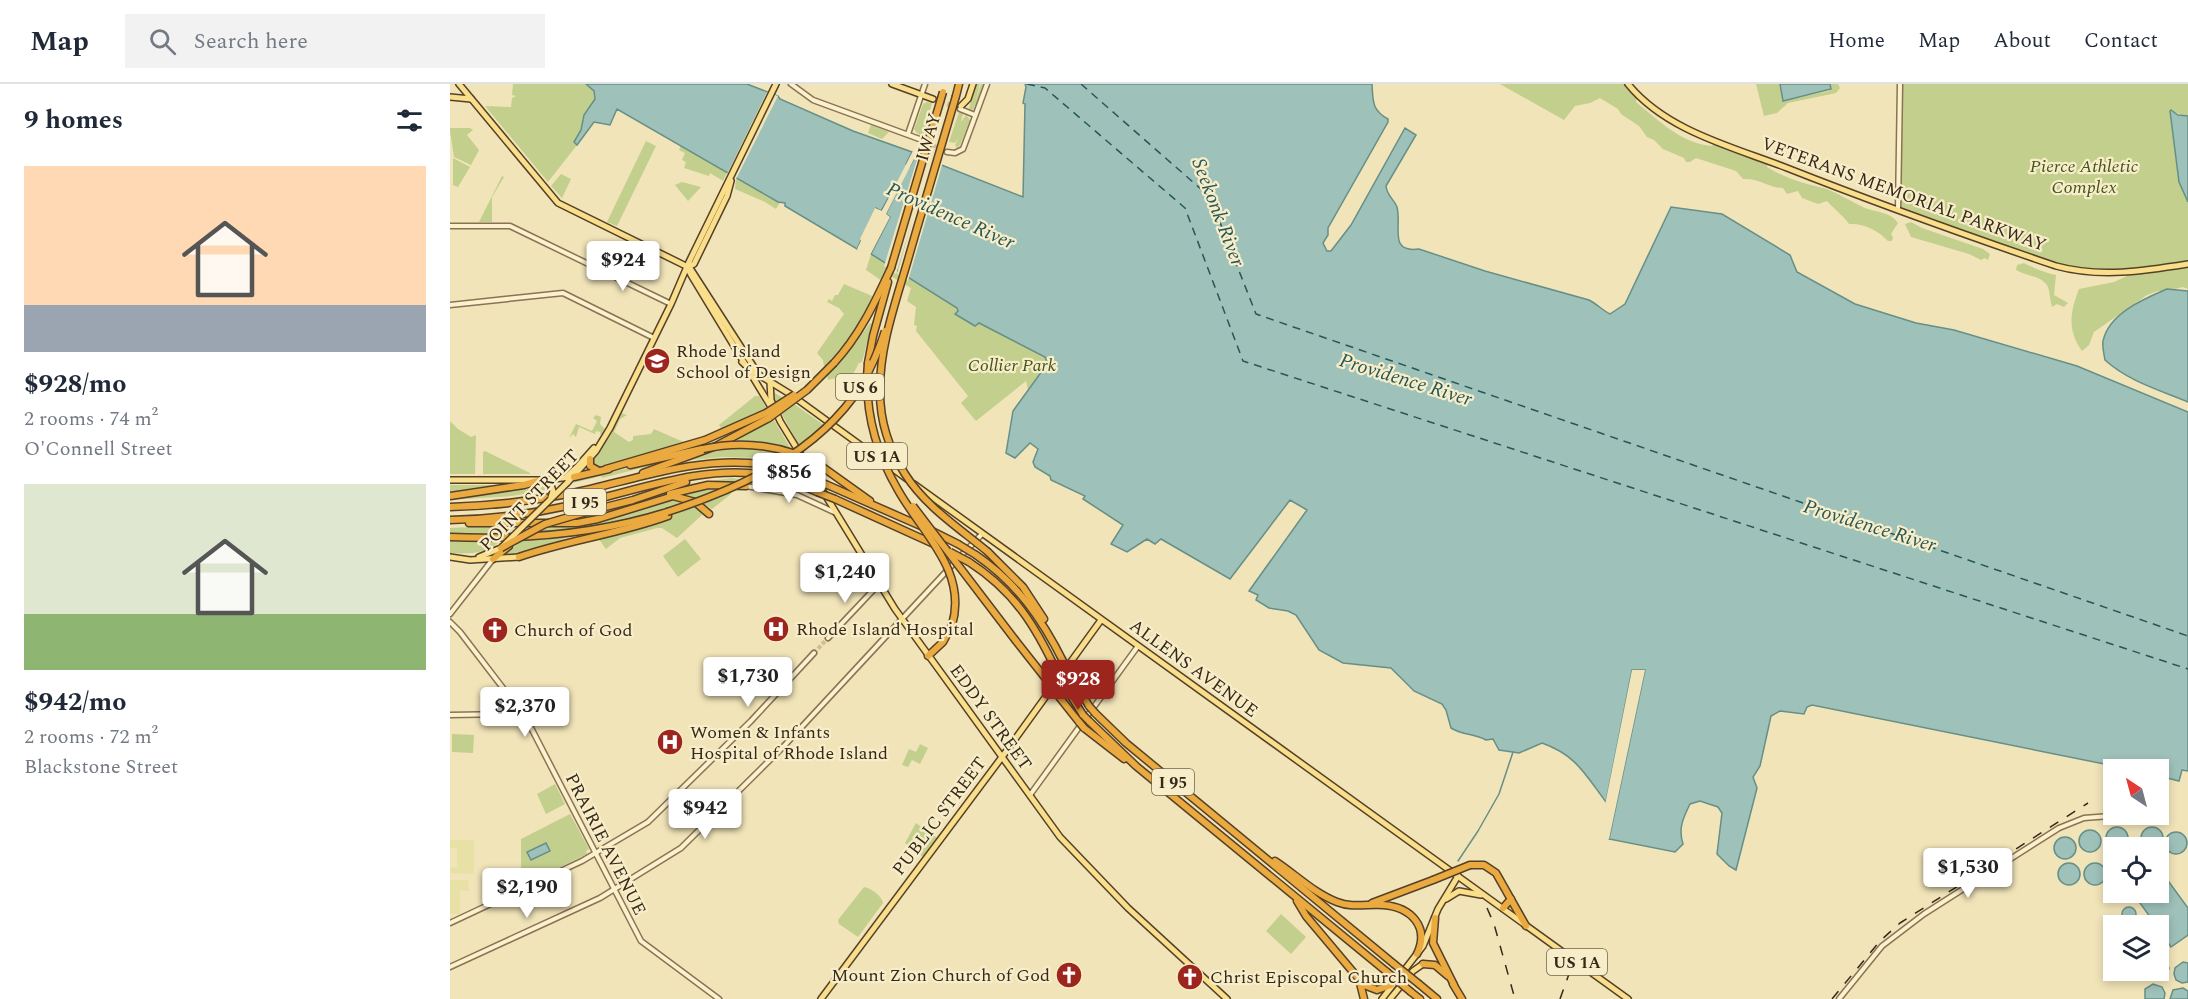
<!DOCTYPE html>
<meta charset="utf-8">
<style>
:root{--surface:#fff;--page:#f2f2f3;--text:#1f2937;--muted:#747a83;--line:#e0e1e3;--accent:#9c251e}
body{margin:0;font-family:Spectral,serif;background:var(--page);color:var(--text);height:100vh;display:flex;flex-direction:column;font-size:22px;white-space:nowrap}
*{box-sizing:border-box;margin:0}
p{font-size:20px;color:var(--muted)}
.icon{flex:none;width:33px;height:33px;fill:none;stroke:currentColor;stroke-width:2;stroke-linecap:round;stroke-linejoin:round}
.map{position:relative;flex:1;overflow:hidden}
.details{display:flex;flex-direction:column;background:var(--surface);width:450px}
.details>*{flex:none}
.needle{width:39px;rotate:324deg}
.controls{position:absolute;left:1653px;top:675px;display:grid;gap:12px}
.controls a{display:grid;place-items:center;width:66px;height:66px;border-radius:0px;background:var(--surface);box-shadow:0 3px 9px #0003;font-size:30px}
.price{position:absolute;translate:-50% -51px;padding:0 14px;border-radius:6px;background:#fff;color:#222;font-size:20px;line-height:39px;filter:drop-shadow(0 2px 3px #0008)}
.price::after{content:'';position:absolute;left:50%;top:36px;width:18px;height:14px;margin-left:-9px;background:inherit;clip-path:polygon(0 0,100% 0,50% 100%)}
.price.active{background:var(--accent);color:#fff}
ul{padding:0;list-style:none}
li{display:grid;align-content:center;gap:12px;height:318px;padding:0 24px}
li span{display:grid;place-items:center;height:186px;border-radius:0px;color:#555}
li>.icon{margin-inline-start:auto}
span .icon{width:108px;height:108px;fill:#fffc;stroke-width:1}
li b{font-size:26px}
h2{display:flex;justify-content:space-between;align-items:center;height:72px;padding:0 24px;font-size:26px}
header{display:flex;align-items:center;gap:36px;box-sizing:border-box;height:84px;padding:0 30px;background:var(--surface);border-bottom:2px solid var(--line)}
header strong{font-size:28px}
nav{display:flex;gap:33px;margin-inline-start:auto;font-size:21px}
.search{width:420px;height:54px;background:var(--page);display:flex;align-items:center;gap:15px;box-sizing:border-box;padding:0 21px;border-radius:0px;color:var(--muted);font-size:22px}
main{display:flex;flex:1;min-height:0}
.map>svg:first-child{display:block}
</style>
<header>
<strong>Map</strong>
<div class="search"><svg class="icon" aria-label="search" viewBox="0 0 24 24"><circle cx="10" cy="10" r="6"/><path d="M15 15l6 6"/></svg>Search here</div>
<nav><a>Home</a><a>Map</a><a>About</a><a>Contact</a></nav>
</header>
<main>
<section class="details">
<h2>9 homes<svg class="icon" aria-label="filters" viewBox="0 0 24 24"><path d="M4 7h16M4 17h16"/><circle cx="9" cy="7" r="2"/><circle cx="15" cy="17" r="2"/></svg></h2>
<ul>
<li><span style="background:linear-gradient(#ffd9b3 75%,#9aa5b1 0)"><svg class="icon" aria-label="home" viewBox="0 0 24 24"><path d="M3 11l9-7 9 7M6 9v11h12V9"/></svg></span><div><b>$928/mo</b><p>2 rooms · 74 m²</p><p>O'Connell Street</p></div></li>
<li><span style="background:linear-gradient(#dfe7d0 70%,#8fb573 0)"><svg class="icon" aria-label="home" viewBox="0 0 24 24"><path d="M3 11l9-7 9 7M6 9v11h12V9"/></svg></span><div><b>$942/mo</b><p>2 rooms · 72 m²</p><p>Blackstone Street</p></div></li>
</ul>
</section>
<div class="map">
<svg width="1738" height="915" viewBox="0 0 1738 915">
<rect width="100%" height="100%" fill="#f1e4b9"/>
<g fill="#e7e1a6">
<path d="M0,756H24V790L0,789V784L7,783V764H0Z"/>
<path d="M18,796L19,807H10V830H0V796Z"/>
</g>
<g fill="#c3cf8d">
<path d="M63,0H136L145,8L144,18L133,33L131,46L124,58L127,61L98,98L35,22L61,23L62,14L66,12L62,11Z"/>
<path d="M526,0H530L526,16L531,0H534L526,22L525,21L524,25L521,26L519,24Z"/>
<path d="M1050,0H1178L1187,11L1186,18C1208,36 1232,60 1262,62L1266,57L1319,77L1317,83C1335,94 1354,100 1374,104C1381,106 1403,118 1411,122C1423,129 1439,126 1448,139L1441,150L1443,153L1442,157H1438C1428,146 1413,139 1399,140C1393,131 1384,125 1377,117L1368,120L1352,114L1348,107L1337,110L1333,104C1318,104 1310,94 1293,95L1286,87L1246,74L1240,78H1236L1234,74L1213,65L1204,56L1197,53L1189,42L1171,30L1168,25L1150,14L1140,19L1125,22L1114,36Z"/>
<path d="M1306,0H1330L1334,17L1379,7L1381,5L1380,0H1388L1390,4L1386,9L1338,19L1327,29L1314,32Z"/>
<path d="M1450,0H1738V34L1725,28L1721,33C1727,62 1725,91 1738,118V205L1733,203L1716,207H1708L1697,211L1644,248L1639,261L1632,267C1617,246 1620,228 1629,205L1664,198L1677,192L1678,187L1669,188L1612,183L1449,128Z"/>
<path d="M477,18L482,19L473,53L467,49L464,45L473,20Z"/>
<path d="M509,28L513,30L511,38L516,31L520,36L510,61L507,64L505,61L509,53L505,59L499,58Z"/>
<path d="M421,41L437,47L439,48L432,55L418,49Z"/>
<path d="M20,44L23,46L17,51L29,66L21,81L4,73L0,47V44Z"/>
<path d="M196,57L206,62L167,142L157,138Z"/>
<path d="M231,61L277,88L273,97L260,89L259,92L234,84L236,78L232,76L235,69L229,66Z"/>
<path d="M3,74L20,83L8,103L3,101Z"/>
<path d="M111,90L121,95L112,114L101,102Z"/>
<path d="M52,92L54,93L42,113V138H29Z"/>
<path d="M286,95L293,98L295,96L330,118L326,125L315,118L285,105Z"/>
<path d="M232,98L251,103L238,117L225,101Z"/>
<path d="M1461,138L1472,144L1533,165L1540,170L1538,176L1535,174L1531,176L1519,170L1461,153L1455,140Z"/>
<path d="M421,170L507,224L508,227L505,230L529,239L595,273L597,278L595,283L578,306L576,297L526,337L511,319L518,312L466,247L467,242L464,241L466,223L457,217L461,204L437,190L432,197L416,186Z"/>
<path d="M1574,179C1583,184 1596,189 1606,191L1604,211L1618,219L1614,223L1607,220L1602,223C1600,217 1600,209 1598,203C1593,192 1576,192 1566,186L1567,181Z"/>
<path d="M394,200L422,212C411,240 394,262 374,283L373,276L367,269L394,230L389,224L377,218L379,215L382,217L385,211H388Z"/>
<path d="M420,239L422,240L412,278L409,279L391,313L386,294L378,296L377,292L395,273Z"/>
<path d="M323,308L344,320L378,344L366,359L349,361L324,316Z"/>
<path d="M305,312H309L317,325L272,346L269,341Z"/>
<path d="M171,329L177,331L170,335L164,348L179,358L183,356V352L201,350L204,345L236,359L147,383L143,381V375L160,352Z"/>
<path d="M146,331L151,333L150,340L155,345L150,354L143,361L151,352L150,348L146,347L145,350L129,343L126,353L123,350L119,354L126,340L142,347L147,337L143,334Z"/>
<path d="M324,336L352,384L309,374L272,373L242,376Z"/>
<path d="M0,337L8,345L21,353L26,351L25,390H0Z"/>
<path d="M35,367L80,389V390H33V368Z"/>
<path d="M212,377L211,379L152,394L151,392L123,399L129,395Z"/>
<path d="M282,394L331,402L354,410L293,400L237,403L149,433L113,438L238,400Z"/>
<path d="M91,400L98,402L96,403L97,406L62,412L0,416V414Z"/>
<path d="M0,401H46L0,409Z"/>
<path d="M265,403H280L281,410L262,425L244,415L231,411L248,405Z"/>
<path d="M228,414L252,426L254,429L227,454L212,444H207L170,454L156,465L148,454L218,435L177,436L118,446L81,449L94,443L123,442L219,415Z"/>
<path d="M67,441L59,449L0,450V444Z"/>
<path d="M111,454L118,455L57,473L55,471L72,456Z"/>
<path d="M235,455L251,475L228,493L213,472Z"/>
<path d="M0,456L50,457C36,470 19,470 0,469Z"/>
<path d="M2,650L24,651L23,669L2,668Z"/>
<path d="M470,660L478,664L470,680L462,676L458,683L452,681L459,665L466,668Z"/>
<path d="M105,700L115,720L96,730L87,710Z"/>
<path d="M120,730L139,765L136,767L137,770L79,798L76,790L71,792V755Z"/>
<path d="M466,739L487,754L473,773L455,759Z"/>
<path d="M414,803C421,804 432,812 433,819L408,853L389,840L388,836Z"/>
<path d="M831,830L856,853L841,870L816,847Z"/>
</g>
<g fill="#9ec1b9" stroke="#668f87" stroke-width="1.5">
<path d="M136,0H297L328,12L330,15L403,47L462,68L456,80L460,82L466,71L573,113L575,20L573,19L576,3L575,0H922C923,18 922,26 938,35V38L878,144V151L873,159L877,167H881L901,141L955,44L966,51L936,102C937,112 944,115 947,123C952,143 938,169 969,165L1035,187L1139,216C1147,220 1152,226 1160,230L1175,220L1221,123L1272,130L1340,171L1347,188L1405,220L1466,239L1504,246L1627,282L1738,328V687L1732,686L1729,697L1709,692L1708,686L1679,685L1362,621L1357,623L1354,630L1330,627L1321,632L1310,682L1303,693L1307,704L1286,786L1279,782L1267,770L1272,729L1268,723L1250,717L1240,720C1233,734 1228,745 1233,760L1225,768L1159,755L1195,586H1182L1156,718C1135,690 1126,671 1092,659L1069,669L1049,666L1043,655L1036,656C1024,649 1014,652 1001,644L996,626L992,620L964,607L941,584L893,579L869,566L846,531L838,527L819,524L806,516L808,511L799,507L857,426L840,416L780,495L711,455L705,460L697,455L677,468L661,460L673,441L633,415L635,412L601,396L600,392L585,383L583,378L588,365L580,359L565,374L556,369L563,327L595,283L597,278L595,273L529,239L525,242L505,230L508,227L507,224L421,170L440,133L436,130L449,103L445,102L431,127L426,124L407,165L335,122V119L328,118C275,87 221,56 167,25L160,41L144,38L127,61L124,58L131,46L134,31L145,15L144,7Z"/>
<path d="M1330,0H1380L1381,5L1333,17Z"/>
<path d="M1721,26L1728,31L1738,32V118L1729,98L1720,27Z"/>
<path d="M1717,205L1738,207V318C1709,306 1678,297 1655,276C1654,270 1652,263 1653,257C1659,229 1694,215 1717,205Z"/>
<circle cx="1667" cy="754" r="11"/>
<circle cx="1702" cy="754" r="11"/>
<circle cx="1640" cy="757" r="11"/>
<circle cx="1726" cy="759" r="11"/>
<circle cx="1615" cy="764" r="11"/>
<path d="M96,759L100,767L81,776L77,768Z"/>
<circle cx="1645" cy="790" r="11"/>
<circle cx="1619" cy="790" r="11"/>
<path d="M1716,794L1738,824V851L1721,863L1709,845L1708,842L1706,841L1687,815L1695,809L1708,808L1709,799Z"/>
<circle cx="1679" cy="830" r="7"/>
<path d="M1709,874L1716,878L1719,884L1717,890L1710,895L1703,893L1699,887L1708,886Z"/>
<path d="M1733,878L1738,879V898L1732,899L1726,896L1724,890L1725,884Z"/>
<path d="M1703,900L1712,903L1715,909L1714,915H1695V905Z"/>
<path d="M1733,904L1738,907V915H1720L1723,906Z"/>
</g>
<g fill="#f1e4b9">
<path d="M317,8L328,12L286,95L277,90Z"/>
<path d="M464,65L467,68L466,71L436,130L440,133L419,173L418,169L436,134L433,130L427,128L414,154L415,157L410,167L407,165L411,157L410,155L425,124L432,127Z"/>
<path d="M469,69L493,78L458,197L447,190L463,134L446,190L434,182Z"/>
<path d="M1182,586H1195L1159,755H1156L1192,589H1185L1159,718L1155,721Z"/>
</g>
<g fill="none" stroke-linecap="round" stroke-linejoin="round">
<path stroke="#668f87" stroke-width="1.5" d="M1008,777L1028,747L1049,710L1063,668"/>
<g stroke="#275757" stroke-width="1.5" stroke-dasharray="8 6" stroke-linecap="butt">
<path d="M577,0L595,4L735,124L793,277L1738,585"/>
<path d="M631,0L760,113L806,230L1738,552"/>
</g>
<g stroke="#ccbf99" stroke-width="4" stroke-dasharray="4 2" stroke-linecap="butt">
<path d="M472,56L497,68"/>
<path d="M364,569L378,554"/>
</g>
<path stroke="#ccbf99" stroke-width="5" stroke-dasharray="5 2.5" stroke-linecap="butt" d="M483,15L506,23L511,22"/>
<defs>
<g id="minor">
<path d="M341,0L363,16L472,56"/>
<path d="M510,25L525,31"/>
<path d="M458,50L475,0"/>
<path d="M497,68L505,69L513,65L537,0"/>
<path d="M1448,126L1450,0"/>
<path d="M0,142H60L221,220"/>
<path d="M0,221L113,209L204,254"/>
<path d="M296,402L347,411L384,428"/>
<path d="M510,473L532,450"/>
<path d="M0,530L43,475"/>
<path d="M0,538L10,548L76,634L191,857L269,915"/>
<path d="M378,554L429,500"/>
<path d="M0,631L63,630L71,627"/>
<path d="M580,711L688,562"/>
<path d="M0,839L132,777L198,738L301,637L364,569"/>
<path d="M0,883L150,814L231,764L333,663L505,478"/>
<path d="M1389,915L1432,862L1474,830L1609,744L1634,734L1660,732"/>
</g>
<g id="major">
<path d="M9,0L108,119L240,184L307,288"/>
<path d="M442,0L483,15"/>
<path d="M1178,0C1216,47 1283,63 1337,84C1426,119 1515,151 1606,182C1650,194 1694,187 1738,180"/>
<path d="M0,13L21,15"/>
<path d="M511,22L518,15L523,0"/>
<path d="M238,183L244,180L277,112L281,97"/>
<path d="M238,185L241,191L321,323"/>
<path d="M292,278L301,286L340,310L457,395"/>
<path d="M320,297L321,316L330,337L445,525L610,753L678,824L777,915"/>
<path d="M117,392L128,382L144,364"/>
<path d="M0,396H93L122,393"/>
<path d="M117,399L146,367L160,344L221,220L239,178L326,0"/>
<path d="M464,400L1178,915"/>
<path d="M0,473L20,476L69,473"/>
<path d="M29,473L51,464"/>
<path d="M996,815L1009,807L1031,811"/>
<path d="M371,915L555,669L651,536"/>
<path d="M932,915L973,862L988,825L1008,792"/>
<path d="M940,915L963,887L973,880"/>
</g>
<g id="highway">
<path d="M506,12L509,0"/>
<path d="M384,279C410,251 425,218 441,184"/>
<path d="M418,279L423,252L438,198"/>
<path d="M140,375V382L149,387"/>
<path d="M180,381L252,365"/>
<path d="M371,382L420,417"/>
<path d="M156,385L255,356L316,329"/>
<path d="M193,389L266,362L319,334"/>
<path d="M124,393L159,385"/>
<path d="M373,399L473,443"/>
<path d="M220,410L258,401L296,402"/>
<path d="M0,412L74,401L88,397"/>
<path d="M385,415L497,466"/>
<path d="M0,423C41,422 83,417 123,409C201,392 279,360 357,392"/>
<path d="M136,428L183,416L236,398"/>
<path d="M0,436C41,435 82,430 122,421C184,408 252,380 315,391C334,394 350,400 367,408"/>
<path d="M19,439H127L148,435L223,412L245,418L259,430"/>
<path d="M482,447L508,460"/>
<path d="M0,453C73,456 147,450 217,428"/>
<path d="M538,468L573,503L594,535"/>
<path d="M526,471C567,499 592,535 614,579"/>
<path d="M69,473C118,456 169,450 218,432"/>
<path d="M43,475L59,462"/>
<path d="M519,478C564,507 585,541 607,588"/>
<path d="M566,557L596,595"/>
<path d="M478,572L493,558L502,541"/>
<path d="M619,588L639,622"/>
<path d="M612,598L633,631"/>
<path d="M606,609L629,638"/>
<path d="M645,629L676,659L944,880"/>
<path d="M639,637L686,682L937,888"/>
<path d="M634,644L674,675"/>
<path d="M825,777C845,790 865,810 887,818C902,824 917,820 933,821C961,823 980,843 967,870"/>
<path d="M1020,781H1034L1046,789L1076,842"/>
<path d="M847,817L856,832L914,901L927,906L941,901"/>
<path d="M922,819L983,796"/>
<path d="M1053,824L1061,815"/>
<path d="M985,834L983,859L1004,901"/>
<path d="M973,880L985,881L998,892"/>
<path d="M910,899L914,915"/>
<path d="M969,900L987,915"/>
<path d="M1003,900L1012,915"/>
<path d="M961,908L970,915"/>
</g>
</defs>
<use href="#minor" stroke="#897353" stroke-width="7"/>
<use href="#major" stroke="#554028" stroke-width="8"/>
<use href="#highway" stroke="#554028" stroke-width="9"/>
<use href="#minor" stroke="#fcf1cd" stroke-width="4"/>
<use href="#major" stroke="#f9de8c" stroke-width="5"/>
<use href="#highway" stroke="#eaaa40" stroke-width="6"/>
<g stroke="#362919" stroke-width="1.5" stroke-dasharray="10 10" stroke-linecap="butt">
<path d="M1037,824L1044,840L1065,915"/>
<path d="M1110,915L1119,890"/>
<path d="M1382,915L1430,857L1450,839L1638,719"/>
</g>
<defs>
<g id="major-bridge">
<path d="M101,401L103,407L101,413"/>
<path d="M52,463L117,399"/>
</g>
<g id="highway-bridge">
<path d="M506,12C490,67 473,123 457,179C445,220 429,265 430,308C430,337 439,365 455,390C475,422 509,444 538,468"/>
<path d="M441,184L493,8"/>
<path d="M418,279C414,325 425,367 448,406C472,449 518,487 502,541"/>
<path d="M316,329L344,311"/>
<path d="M319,334L357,306L384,279"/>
<path d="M253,365C293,356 335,361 371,382"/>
<path d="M357,392L373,399"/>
<path d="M367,408L385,415"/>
<path d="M463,422L566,557"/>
<path d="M217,428C289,405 368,369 411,302C421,284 429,266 435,247"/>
<path d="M508,460L526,471"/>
<path d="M51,464L95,440L136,428"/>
<path d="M500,468L519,478"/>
<path d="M614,579L619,588"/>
<path d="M607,588L612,598"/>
<path d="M596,595L606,609"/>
<path d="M639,622L645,629"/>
<path d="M633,631L639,637"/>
<path d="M629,638L634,644"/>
<path d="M983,796L1020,781"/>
<path d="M944,880L969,900"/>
<path d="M937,888L961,908"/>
</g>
</defs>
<use href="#major-bridge" stroke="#554028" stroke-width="8" stroke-linecap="butt"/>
<use href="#highway-bridge" stroke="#554028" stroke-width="9" stroke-linecap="butt"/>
<use href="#major-bridge" stroke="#f9de8c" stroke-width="5"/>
<use href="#highway-bridge" stroke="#eaaa40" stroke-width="6"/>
</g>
<defs>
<symbol id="university-disc" viewBox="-11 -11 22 22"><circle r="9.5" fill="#9c251e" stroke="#f8edc9"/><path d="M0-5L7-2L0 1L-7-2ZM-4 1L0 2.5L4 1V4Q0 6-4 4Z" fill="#fff"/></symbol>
<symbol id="hospital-disc" viewBox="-11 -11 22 22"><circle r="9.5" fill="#9c251e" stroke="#f8edc9"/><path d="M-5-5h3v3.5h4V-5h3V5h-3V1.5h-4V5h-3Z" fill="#fff"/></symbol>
<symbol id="church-disc" viewBox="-11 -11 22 22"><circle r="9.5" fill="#9c251e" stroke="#f8edc9"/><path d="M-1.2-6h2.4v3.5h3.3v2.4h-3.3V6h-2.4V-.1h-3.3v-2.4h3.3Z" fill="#fff"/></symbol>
</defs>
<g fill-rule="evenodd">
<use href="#university-disc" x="192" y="262" width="30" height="30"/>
<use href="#hospital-disc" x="311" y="530" width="30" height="30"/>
<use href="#church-disc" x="30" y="531" width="30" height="30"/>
<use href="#hospital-disc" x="205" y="643" width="30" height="30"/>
<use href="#church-disc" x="604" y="876" width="30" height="30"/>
<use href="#church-disc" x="725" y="878" width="30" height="30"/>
</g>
<g text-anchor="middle" stroke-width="4.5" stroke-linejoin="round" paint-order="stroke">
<g fill="#f8edc9" stroke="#70644e" stroke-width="1.5">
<rect x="386" y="290" width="48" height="26" rx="4.5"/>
<rect x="397" y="359" width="60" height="26" rx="4.5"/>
<rect x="114" y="405" width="42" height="26" rx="4.5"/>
<rect x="702" y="685" width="42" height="26" rx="4.5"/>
<rect x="1097" y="865" width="60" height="26" rx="4.5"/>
</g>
<g font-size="16" font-weight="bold" fill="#362919">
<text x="410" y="309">US 6</text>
<text x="427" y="378">US 1A</text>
<text x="135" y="424">I 95</text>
<text x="723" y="704">I 95</text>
<text x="1127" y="884">US 1A</text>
</g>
<g font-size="18" fill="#362919" stroke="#f8edc9">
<text transform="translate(478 53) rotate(-74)" y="6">IWAY</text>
<text transform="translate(1454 110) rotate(20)" y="6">VETERANS MEMORIAL PARKWAY</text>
<text transform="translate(79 416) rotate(-46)" y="6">POINT STREET</text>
<text transform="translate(744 584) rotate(36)" y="6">ALLENS AVENUE</text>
<text transform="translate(541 633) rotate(54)" y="6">EDDY STREET</text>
<text transform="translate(489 732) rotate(-53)" y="6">PUBLIC STREET</text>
<text transform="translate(156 760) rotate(63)" y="6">PRAIRIE AVENUE</text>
</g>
<g font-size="18" font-style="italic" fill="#43541e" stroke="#f8edc9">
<text x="1634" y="88">Pierce Athletic<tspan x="1634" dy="21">Complex</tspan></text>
<text x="562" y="287">Collier Park</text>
</g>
<g font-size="18" fill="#362919" stroke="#f8edc9" text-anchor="start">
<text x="226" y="273">Rhode Island<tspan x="226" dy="21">School of Design</tspan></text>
<text x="346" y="551">Rhode Island Hospital</text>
<text x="64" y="552">Church of God</text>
<text x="240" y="654">Women &amp; Infants<tspan x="240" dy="21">Hospital of Rhode Island</tspan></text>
<text x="600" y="897" text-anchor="end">Mount Zion Church of God</text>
<text x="760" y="899">Christ Episcopal Church</text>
</g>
<g font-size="20" font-style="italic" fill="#275757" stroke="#f8edc9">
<text transform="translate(769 128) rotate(69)" y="7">Seekonk River</text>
<text transform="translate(501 131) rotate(24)" y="7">Providence River</text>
<text transform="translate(956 295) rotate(17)" y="7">Providence River</text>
<text transform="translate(1420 441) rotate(17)" y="7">Providence River</text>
</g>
</g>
</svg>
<div class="controls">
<a><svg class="needle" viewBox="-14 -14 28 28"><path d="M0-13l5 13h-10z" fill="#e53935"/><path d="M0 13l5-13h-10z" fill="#747a83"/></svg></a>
<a><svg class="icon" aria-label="locate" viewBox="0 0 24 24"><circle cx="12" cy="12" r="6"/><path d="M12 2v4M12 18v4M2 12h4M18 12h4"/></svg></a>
<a><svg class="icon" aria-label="layers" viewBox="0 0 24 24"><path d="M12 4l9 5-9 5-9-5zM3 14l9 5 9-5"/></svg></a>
</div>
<b class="price" style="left:173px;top:208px">$924</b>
<b class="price" style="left:339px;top:420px">$856</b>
<b class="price" style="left:395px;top:520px">$1,240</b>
<b class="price" style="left:298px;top:624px">$1,730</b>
<b class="price active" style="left:628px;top:627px">$928</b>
<b class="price" style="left:75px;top:654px">$2,370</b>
<b class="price" style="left:255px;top:756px">$942</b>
<b class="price" style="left:1518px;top:815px">$1,530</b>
<b class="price" style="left:77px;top:835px">$2,190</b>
</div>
</main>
